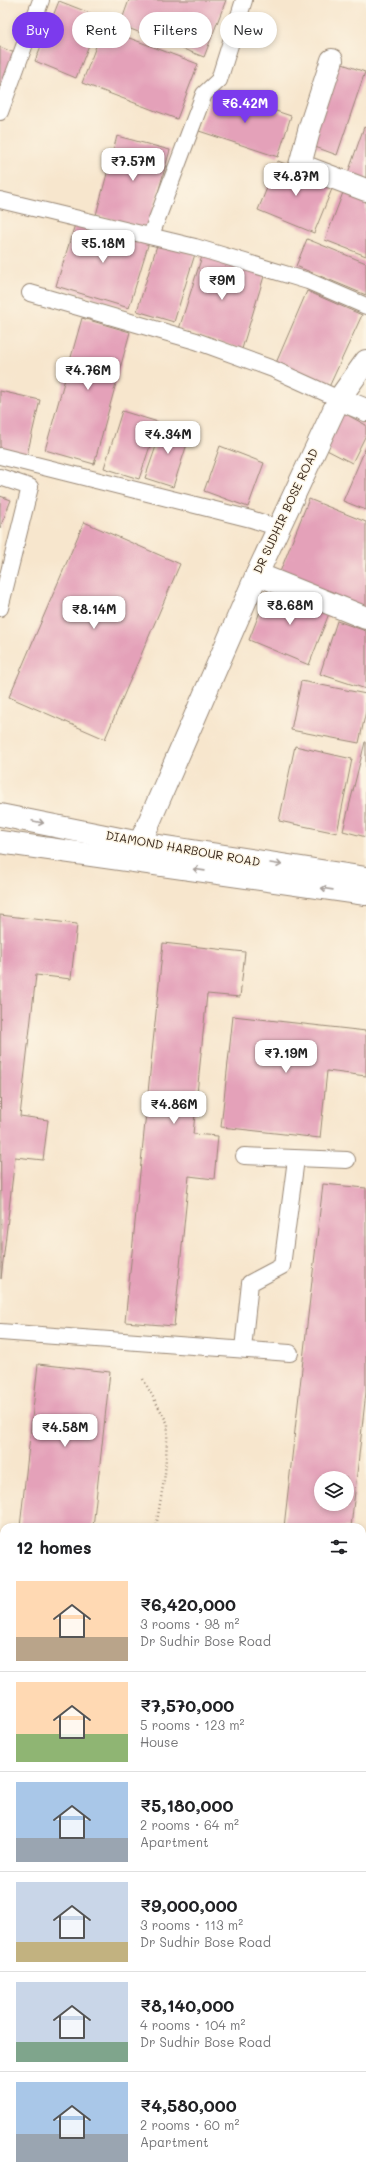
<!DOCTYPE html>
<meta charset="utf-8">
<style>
:root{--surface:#fff;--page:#f2f2f2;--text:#202124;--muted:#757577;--line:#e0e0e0;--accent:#7c3aed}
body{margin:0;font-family:Mali,sans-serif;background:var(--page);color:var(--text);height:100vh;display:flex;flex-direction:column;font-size:15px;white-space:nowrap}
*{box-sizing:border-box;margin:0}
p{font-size:13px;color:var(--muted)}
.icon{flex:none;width:22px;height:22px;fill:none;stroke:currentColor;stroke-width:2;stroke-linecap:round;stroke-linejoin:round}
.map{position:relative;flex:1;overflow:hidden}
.drawer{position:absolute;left:0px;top:1523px;width:366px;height:656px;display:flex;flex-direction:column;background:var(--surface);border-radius:12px 12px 0 0;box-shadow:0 2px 6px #0003}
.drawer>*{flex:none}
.hud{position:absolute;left:12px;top:12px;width:342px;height:36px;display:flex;gap:8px}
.fabs{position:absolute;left:314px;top:1471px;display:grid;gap:8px}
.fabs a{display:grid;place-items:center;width:40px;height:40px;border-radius:50%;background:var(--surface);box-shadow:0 2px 6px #0003;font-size:20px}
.price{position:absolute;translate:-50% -34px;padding:0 9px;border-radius:8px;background:#fff;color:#222;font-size:13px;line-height:26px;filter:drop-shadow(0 1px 2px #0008)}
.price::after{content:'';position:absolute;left:50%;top:24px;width:12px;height:9px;margin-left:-6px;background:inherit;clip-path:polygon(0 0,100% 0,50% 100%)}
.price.active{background:var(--accent);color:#fff}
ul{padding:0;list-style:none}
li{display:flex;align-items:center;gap:12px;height:100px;padding:0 16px}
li+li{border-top:1px solid var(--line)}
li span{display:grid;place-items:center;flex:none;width:112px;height:80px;border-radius:0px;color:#555}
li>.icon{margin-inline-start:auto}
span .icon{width:48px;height:48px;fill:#fffc;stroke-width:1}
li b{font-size:17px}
h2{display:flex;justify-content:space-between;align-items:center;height:48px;padding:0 16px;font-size:17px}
.chip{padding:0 14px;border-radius:18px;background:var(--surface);box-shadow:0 2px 6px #0003;font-size:14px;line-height:36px}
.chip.active{background:var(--accent);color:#fff}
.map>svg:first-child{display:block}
</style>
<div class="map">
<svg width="366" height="2179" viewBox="0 0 366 2179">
<defs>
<pattern id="water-waves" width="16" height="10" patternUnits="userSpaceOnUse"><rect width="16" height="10" fill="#4cb6ca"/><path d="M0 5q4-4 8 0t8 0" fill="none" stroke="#4094a3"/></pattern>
</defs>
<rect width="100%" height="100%" fill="#fcf5e5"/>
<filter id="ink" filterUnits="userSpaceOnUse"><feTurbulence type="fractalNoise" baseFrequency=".025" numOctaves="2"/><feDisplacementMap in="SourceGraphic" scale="8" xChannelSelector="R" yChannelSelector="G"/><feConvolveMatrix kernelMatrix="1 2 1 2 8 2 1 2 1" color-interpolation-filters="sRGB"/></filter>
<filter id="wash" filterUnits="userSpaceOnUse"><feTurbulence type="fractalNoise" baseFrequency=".012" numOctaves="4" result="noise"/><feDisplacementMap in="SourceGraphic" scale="16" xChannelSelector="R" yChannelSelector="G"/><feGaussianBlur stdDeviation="0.9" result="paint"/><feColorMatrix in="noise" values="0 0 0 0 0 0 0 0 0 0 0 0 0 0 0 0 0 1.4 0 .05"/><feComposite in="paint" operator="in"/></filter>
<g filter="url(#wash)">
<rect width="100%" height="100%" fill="#f7e6cd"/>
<path fill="#bcd073" stroke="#7c7d48" d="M366,1785V1942L362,1941V1812Z"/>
<path fill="url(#water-waves)" stroke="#447074" d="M366,1962V2179H325L326,2175H362V1966Z"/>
<g id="blocks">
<g fill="#e4a1b9" fill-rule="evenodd">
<path d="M129,0H226L204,57L120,25Z"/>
<path d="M59,1L100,17L76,78L35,61Z"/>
<path d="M103,28L198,64L177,119L82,83Z"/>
<path d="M0,47L17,54L3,88L0,87Z"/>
<path d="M334,61L365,72L337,155L307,144Z"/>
<path d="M213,90L291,116L278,157L199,131Z"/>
<path d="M364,127L366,128V180L348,173Z"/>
<path d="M117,136L170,150L148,229L96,215Z"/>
<path d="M278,161L334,184L314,233L258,210Z"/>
<path d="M344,190L366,198V256L325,240Z"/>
<path d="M76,221L149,242L129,308L56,286Z"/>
<path d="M307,239L366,263V295L296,266Z"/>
<path d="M158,242L195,254L174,322L137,311Z"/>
<path d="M203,253L265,273L242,349L179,329Z"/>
<path d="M307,291L362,315L329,387L276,363Z"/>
<path d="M82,318L130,332L94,464L45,450Z"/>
<path d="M0,391L40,400L27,455L0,449Z"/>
<path d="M122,411L158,422L139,479L104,468Z"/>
<path d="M340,411L366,425V435L352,463L321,447Z"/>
<path d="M164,423L191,432L173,487L145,478Z"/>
<path d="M220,446L264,463L248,507L204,491Z"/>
<path d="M366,447V510L343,501Z"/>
<path d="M0,496L11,500L0,528Z"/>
<path d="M309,499L366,522V612L278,577Z"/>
<path d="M84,522L180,564L105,739L9,697Z"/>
<path d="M270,586L330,611L309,665L249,640Z"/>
<path d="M337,621L366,631V689L320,674Z"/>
<path d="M301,681L366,694V711L359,743L291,730Z"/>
<path d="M365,742H366V837L343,831Z"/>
<path d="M295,746L352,759L337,833L279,821Z"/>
<path d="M0,915L77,924L71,979L36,975L20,1116L48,1120L43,1160L15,1157L1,1279Z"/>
<path d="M163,943L245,952L240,997L207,994L193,1134L218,1136L214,1179L189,1176L174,1326L125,1322Z"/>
<path d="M233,1016L366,1031V1076L327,1071L320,1138L221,1127Z"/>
<path d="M323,1184L366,1188V1392L351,1527H284ZM321,1478H347V1504H321Z"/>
<path d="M38,1364L110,1372L93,1527H20Z"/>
<path d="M0,1647L4,1648V1740L1,1756Z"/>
<path d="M2,2051L4,2052V2110L0,2109Z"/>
</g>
</g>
</g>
<g filter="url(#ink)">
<use href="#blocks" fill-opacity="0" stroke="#998876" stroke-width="1"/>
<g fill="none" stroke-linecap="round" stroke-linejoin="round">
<defs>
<g id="lane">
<path d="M0,112L41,0"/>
<path d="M0,200L195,247L308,281L366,306"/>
<path d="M151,235L204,94L219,80L244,0"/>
<path d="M30,293L196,341L273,369L339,399"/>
<path d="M0,456L251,519L279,528"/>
<path d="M0,477L30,487L0,608"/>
<path d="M244,1156L347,1160"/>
<path d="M0,1332L290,1353"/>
<path d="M243,1349L250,1283L282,1266L296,1159"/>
<path d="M0,1610H4"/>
</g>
<g id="street">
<path d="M332,60L310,127L300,165L366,190"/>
<path d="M339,399L366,410"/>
<path d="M257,574L366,618"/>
<path d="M140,843L257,574L339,399L366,361"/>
</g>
<g id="primary">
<path d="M0,815L140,843L366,878"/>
<path d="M0,842L366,894"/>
</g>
</defs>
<use href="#lane" stroke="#998876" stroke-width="18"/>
<use href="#street" stroke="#998876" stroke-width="24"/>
<use href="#primary" stroke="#998876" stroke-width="24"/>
<path stroke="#998876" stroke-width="2.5" stroke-dasharray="1 3" stroke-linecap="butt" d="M143,1379L168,1424L165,1474L156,1527"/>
<use href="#lane" stroke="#fff" stroke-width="16"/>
<use href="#street" stroke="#fff" stroke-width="22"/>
<use href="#primary" stroke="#fff" stroke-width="22"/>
</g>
<defs><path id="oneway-shaft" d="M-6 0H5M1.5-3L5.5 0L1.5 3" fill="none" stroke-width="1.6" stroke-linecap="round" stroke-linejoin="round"/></defs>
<g stroke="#a79f9a">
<use href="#oneway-shaft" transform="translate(38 822) rotate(12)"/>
<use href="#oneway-shaft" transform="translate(276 864) rotate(9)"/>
<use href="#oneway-shaft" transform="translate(199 870) rotate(-172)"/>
<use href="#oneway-shaft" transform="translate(327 889) rotate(-172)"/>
</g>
</g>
<g text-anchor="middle" stroke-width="3" stroke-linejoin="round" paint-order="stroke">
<g font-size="12" fill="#3b2a1e" stroke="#fcf5e5">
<text transform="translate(286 511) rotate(-65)" y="4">DR SUDHIR BOSE ROAD</text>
<text transform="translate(183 849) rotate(10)" y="4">DIAMOND HARBOUR ROAD</text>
</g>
</g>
</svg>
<div class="fabs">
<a><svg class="icon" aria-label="layers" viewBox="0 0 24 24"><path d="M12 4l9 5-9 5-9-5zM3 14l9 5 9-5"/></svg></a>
</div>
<b class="price active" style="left:245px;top:124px">₹6.42M</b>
<b class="price" style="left:133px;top:182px">₹7.57M</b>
<b class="price" style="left:296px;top:197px">₹4.87M</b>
<b class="price" style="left:103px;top:264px">₹5.18M</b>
<b class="price" style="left:222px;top:301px">₹9M</b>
<b class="price" style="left:88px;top:391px">₹4.76M</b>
<b class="price" style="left:168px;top:455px">₹4.34M</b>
<b class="price" style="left:290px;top:626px">₹8.68M</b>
<b class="price" style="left:94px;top:630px">₹8.14M</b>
<b class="price" style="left:286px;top:1074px">₹7.19M</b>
<b class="price" style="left:174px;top:1125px">₹4.86M</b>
<b class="price" style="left:65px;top:1448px">₹4.58M</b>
<div class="hud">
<a class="chip active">Buy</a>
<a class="chip">Rent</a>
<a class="chip">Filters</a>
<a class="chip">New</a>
</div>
<section class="drawer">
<h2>12 homes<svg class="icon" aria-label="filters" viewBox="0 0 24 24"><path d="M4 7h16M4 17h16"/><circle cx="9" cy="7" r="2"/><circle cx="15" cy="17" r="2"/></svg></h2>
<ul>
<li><span style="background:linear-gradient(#ffd9b3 70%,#b9a48a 0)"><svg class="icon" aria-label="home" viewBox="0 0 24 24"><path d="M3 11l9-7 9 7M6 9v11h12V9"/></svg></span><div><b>₹6,420,000</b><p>3 rooms · 98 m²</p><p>Dr Sudhir Bose Road</p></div></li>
<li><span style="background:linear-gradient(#ffd9b3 65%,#8fb573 0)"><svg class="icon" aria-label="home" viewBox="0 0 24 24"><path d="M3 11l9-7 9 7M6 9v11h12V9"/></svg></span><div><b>₹7,570,000</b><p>5 rooms · 123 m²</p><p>House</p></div></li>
<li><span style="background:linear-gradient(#a9c7e8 70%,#9aa5b1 0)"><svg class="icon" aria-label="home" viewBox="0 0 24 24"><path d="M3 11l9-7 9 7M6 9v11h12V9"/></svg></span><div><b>₹5,180,000</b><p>2 rooms · 64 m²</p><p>Apartment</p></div></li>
<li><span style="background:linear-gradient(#c9d6e8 75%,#c2b280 0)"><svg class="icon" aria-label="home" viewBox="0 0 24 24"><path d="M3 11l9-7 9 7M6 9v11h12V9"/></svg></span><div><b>₹9,000,000</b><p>3 rooms · 113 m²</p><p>Dr Sudhir Bose Road</p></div></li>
<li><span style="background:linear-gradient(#c9d6e8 75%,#7fa58c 0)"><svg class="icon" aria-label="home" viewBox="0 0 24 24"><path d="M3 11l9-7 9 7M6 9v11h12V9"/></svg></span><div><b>₹8,140,000</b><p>4 rooms · 104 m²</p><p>Dr Sudhir Bose Road</p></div></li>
<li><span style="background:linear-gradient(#a9c7e8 65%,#9aa5b1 0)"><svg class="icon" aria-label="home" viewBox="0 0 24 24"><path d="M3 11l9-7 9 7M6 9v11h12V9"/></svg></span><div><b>₹4,580,000</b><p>2 rooms · 60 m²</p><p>Apartment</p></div></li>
</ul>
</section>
</div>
